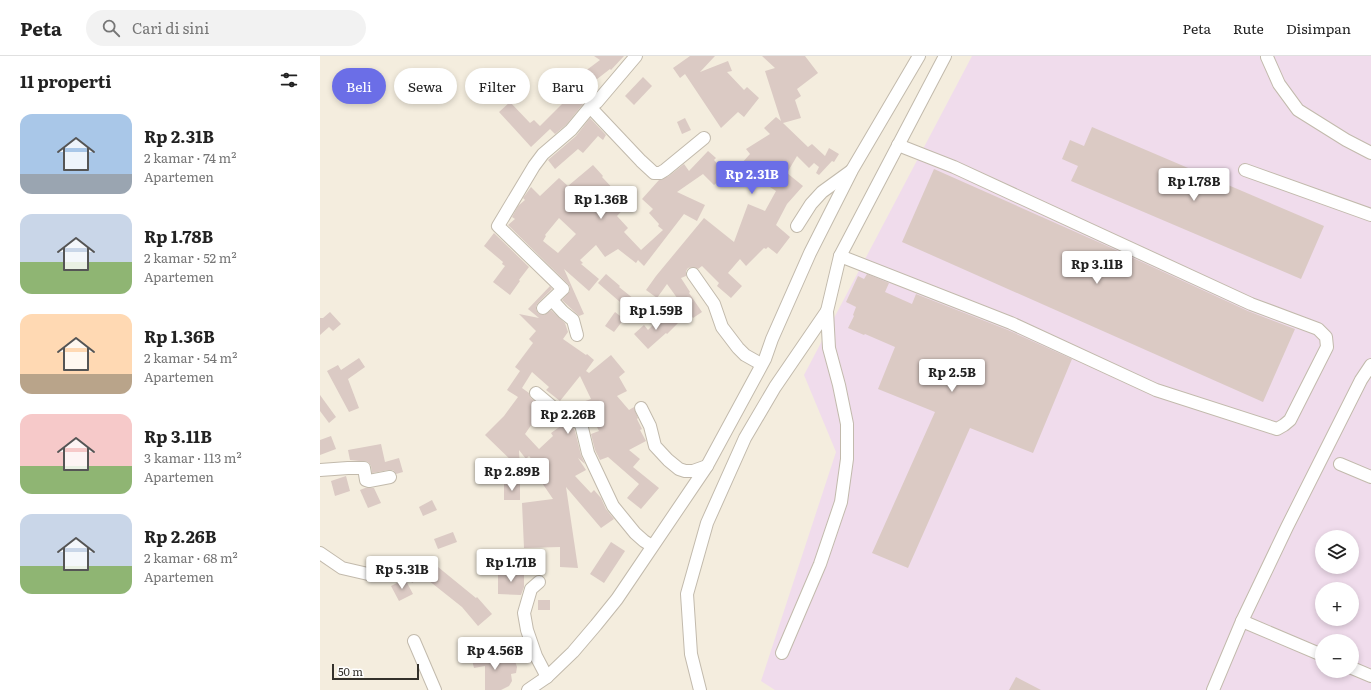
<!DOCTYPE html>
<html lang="id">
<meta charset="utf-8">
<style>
:root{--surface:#fff;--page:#f2f2f2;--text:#222;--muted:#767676;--line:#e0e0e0;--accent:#6b6ee7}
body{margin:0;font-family:Literata,serif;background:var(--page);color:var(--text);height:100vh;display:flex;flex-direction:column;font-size:15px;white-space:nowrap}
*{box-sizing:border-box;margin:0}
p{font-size:13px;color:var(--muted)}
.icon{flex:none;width:22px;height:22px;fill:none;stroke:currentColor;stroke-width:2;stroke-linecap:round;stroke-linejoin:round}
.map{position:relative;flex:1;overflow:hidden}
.details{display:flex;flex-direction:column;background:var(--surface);width:320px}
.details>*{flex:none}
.banner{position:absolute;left:12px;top:12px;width:380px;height:36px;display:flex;gap:8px}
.fabs{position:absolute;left:995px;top:474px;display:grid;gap:8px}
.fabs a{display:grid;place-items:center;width:44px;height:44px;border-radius:50%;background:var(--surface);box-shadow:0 2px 6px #0003;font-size:20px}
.scale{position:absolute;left:12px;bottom:10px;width:87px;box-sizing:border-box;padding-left:4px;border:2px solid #34312b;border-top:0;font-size:11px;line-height:14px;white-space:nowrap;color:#34312b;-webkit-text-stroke:3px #fff;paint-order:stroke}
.price{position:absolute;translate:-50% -34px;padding:0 9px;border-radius:4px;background:#fff;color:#222;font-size:13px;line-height:26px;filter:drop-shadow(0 1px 2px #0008)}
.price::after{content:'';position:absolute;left:50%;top:24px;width:12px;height:9px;margin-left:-6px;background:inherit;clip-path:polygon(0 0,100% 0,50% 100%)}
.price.on{background:var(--accent);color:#fff}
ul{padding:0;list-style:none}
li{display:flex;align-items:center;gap:12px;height:100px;padding:0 20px}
li span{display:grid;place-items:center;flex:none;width:112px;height:80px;border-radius:12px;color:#555}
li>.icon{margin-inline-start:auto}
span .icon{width:48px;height:48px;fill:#fffc;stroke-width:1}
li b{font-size:17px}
h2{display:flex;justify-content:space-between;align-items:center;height:48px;padding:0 20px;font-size:17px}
.chip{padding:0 14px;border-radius:18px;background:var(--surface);box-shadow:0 2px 6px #0003;font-size:14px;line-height:36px}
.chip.on{background:var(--accent);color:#fff}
header{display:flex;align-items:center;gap:24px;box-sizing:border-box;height:56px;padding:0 20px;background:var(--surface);border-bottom:1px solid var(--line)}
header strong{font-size:19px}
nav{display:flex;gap:22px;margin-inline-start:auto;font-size:14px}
.search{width:280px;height:36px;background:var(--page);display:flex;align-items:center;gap:10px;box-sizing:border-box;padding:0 14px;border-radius:22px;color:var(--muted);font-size:15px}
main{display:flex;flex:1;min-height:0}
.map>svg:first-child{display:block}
</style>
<header>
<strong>Peta</strong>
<div class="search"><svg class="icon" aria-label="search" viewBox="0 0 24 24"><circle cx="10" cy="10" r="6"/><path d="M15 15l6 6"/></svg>Cari di sini</div>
<nav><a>Peta</a><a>Rute</a><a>Disimpan</a></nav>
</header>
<main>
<section class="details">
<h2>11 properti<svg class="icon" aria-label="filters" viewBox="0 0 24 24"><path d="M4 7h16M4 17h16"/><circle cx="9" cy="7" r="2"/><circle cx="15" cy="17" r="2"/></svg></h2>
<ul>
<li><span style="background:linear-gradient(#a9c7e8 75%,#9aa5b1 0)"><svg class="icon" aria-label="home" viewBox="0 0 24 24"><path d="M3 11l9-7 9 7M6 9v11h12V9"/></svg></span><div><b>Rp 2.31B</b><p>2 kamar · 74 m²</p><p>Apartemen</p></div></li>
<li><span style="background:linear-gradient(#c9d6e8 60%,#8fb573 0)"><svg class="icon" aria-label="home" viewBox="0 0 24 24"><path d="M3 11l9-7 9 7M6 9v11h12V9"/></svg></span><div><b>Rp 1.78B</b><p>2 kamar · 52 m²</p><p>Apartemen</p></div></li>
<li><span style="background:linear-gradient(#ffd9b3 75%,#b9a48a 0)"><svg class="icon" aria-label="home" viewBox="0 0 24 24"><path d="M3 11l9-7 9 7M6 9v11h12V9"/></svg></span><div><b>Rp 1.36B</b><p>2 kamar · 54 m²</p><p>Apartemen</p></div></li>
<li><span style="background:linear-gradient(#f6c9c9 65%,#8fb573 0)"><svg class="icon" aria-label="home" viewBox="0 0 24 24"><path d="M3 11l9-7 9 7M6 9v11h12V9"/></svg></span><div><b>Rp 3.11B</b><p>3 kamar · 113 m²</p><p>Apartemen</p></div></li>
<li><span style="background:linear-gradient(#c9d6e8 65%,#8fb573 0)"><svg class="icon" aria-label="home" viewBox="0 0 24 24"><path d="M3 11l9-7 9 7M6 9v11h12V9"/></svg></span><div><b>Rp 2.26B</b><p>2 kamar · 68 m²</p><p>Apartemen</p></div></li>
</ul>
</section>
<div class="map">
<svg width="1051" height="634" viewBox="0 0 1051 634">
<rect width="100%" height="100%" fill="#f4edde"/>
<path fill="#f0dcec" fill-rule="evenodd" d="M652,0H1051V634H455L441,625L516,396L484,319ZM1002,481H1032V511H1002ZM1002,533H1032V563H1002ZM1002,585H1032V615H1002Z"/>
<g fill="#dbcac4" fill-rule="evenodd">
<path d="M274,0H304L291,14L290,13L263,34L267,38L259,45L263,48L246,69L235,78L230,73L211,91L179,56L190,46L210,67L214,64L220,70L246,44L239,37L252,25L280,4Z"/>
<path d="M370,0H395L380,16L408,5L412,15L407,16L424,34L427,31L439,42L424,61L418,56L401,72L365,18L360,22L353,12Z"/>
<path d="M442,0H485L498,17L477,33L481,40L475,44L481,62L463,67L488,91L492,88L505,100L509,92L519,98L514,106L512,105L499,119L496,117L499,111L494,107L489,112L477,100L467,117L483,130L467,148L456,169L470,181L457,198L448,191L446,193L444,192L426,210L420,203L408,217L422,230L411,242L397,230L399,227L382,210L378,213L373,211L368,212L366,215V220L361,222L370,236L369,237L382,256L373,262L369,256L368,257L347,228L337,242L326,234L336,220L384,162L414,186L428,148L445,155L456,135L447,129L449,125L435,111L429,116L421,108L430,98L426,93L450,78L444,72L456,61L461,65L445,15L455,12Z"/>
<path d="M323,21L332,30L314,49L305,40Z"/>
<path d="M270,62L286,79L283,84L278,80L263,97L258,93L235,113L228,104L256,80Z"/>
<path d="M365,62L371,74L362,78L357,66Z"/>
<path d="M772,71L1004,170L981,223L751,125L758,110L742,103L750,84L764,90Z"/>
<path d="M388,95L396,102L394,104L407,118L394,129L383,118L357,136L385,149L377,165L364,158L324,210L318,204L316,207L298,193L285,201L276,189L260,204L263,207L261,208L279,223L269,235L244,213L264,258L259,260L242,244L250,235V231L248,228L188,169L195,163L192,161L198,150L205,144L203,142L211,131L220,140L239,122L248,130L273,109L283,120L282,121L298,138L303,132L314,142L297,160L308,172L304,176L321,194L343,174L338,170L339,168L329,157L333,153L322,143L339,124L349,120L364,108L369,115ZM239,162L256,178L238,197L223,185L226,180L225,179Z"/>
<path d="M614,113L785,189L928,255L975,273L943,346L582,186Z"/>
<path d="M174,177L209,211L199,224L200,225L190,239L173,226L185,210L182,208L183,206L164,190Z"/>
<path d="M286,218L300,230L299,231L314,243L307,252L278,227Z"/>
<path d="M547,218L569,227L565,236L592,248L596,238L688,274L752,303L713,397L650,372L588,512L552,497L615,356L558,333L575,291L545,278L544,279L528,272L534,260L533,259L536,251L526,246L538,220L544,223Z"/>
<path d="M230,230L232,233L218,247L216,250V254L218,257L224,259L231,254L245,267L248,276L243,283L266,299L267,298L274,304L266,315L269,317L291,299L305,316L299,321L307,335L297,340L309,354L314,351L318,362L317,363L322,373L320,374L326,385L309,394L320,403L313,411L339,432L321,453L307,442L319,428L288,401L280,404L275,394L271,378L279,375L271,359L265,362L261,360L257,348L271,343L260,320L240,345L226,334L229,331L212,316L202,332L209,337L211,342L223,352L205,378L219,393L233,380L231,377L245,367L253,372L255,375L261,399L265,408L258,402L266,414L255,420L271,437L274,434L281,442L286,453L294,463L281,472L246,431L258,512L240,511V491L204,492L202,447L233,443L218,421L224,418L209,400L206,403L199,394L200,413L165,379L184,360L198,341L187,334L200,315L195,311L213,287L209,283L216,275L199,258L219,262L208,253Z"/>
<path d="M10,256L21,268L13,275L9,271L0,279V262H3Z"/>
<path d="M295,256L304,263L294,276L285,270Z"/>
<path d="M346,256L358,267L347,278L346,277L328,293L314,278L324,269L328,274Z"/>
<path d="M39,302L45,311L28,323L39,352L29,356L7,315L18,309L21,314Z"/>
<path d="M0,339L16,361L9,367L0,355Z"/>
<path d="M11,380L16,393L0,399V384Z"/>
<path d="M61,388L65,406L79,402L83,416L76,418L73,414H69L52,417L51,410L48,406L30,404L28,394Z"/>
<path d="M26,420L30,435L15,440L11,425Z"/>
<rect x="184" y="428" width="16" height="16"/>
<path d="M45,432H54L61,447L48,452L40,434Z"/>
<path d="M112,444L117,454L103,460L99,451Z"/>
<path d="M133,476L137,486L118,493L114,483Z"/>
<path d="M291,486L305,495L284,527L270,518Z"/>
<path d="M99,509L105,519L92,527L86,516Z"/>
<path d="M118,511L156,542L157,541L172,558L158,570L142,551L108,524Z"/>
<path d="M178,516L204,517V531L201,539L178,538Z"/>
<path d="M85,523L93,538L79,545L71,530Z"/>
<rect x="218" y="544" width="12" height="10"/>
<path d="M170,595L172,604L195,605L197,611L196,617L191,618L192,625L189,630L181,634H165V610L154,612L151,600Z"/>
<path d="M696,621L721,634H689Z"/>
</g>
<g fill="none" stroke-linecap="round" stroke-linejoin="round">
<defs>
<g id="minor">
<path d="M947,1L959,28L978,54L1026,84L1051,97"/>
<path d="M270,51L321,105L334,117H340L345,114L384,82"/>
<path d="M925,114L1051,159"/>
<path d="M477,170L491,148L502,136L531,115"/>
<path d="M520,200L691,267L836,334L957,373L964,369L970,364L1007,291L1006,281L998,273L931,248L634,111L578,89"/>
<path d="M373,218L394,248L402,271L418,292L425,299L441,308"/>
<path d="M232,244L243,256L253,264L257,279"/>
<path d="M223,252L243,233L178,170L214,110L223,98L251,74L270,51L277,46L316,0"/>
<path d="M216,337L235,353L261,368L268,397L293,450L315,477L324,485L332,490"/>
<path d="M321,352L330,370L335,390L348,404L359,413L365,415H373L387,410"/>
<path d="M1020,408L1051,421"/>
<path d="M0,414L28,412H44L46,424L49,425L70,421"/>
<path d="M0,497L22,512L48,518"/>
<path d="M219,526L211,533L204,557L207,574L216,600L227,621"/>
<path d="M922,565L1002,599"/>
<path d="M94,585L115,634"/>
<path d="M462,597L500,508L521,446L527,403V368L519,329L509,292L507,255L520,200L625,0"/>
<path d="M1032,612L1051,620"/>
<path d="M208,634L227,621L253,596L276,569L297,543L387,410L445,303L452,283L490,197L532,114L599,0"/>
<path d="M380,634L371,598L367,538L387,467L425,382L455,331L507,255"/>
<path d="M893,634L922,565L967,471L1041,324L1051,309"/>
</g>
</defs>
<use href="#minor" stroke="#c2baac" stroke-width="14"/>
<use href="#minor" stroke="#fff" stroke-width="12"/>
</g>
</svg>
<div class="fabs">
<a><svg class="icon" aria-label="layers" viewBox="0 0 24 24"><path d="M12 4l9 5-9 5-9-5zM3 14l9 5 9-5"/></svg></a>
<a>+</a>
<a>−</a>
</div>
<div class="scale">50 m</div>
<b class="price on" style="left:432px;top:139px">Rp 2.31B</b>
<b class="price" style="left:874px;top:146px">Rp 1.78B</b>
<b class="price" style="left:281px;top:164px">Rp 1.36B</b>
<b class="price" style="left:777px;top:229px">Rp 3.11B</b>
<b class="price" style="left:336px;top:275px">Rp 1.59B</b>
<b class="price" style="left:632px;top:337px">Rp 2.5B</b>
<b class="price" style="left:248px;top:379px">Rp 2.26B</b>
<b class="price" style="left:192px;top:436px">Rp 2.89B</b>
<b class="price" style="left:191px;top:527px">Rp 1.71B</b>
<b class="price" style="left:82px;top:534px">Rp 5.31B</b>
<b class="price" style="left:175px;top:615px">Rp 4.56B</b>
<div class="banner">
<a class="chip on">Beli</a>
<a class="chip">Sewa</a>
<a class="chip">Filter</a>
<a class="chip">Baru</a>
</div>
</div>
</main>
